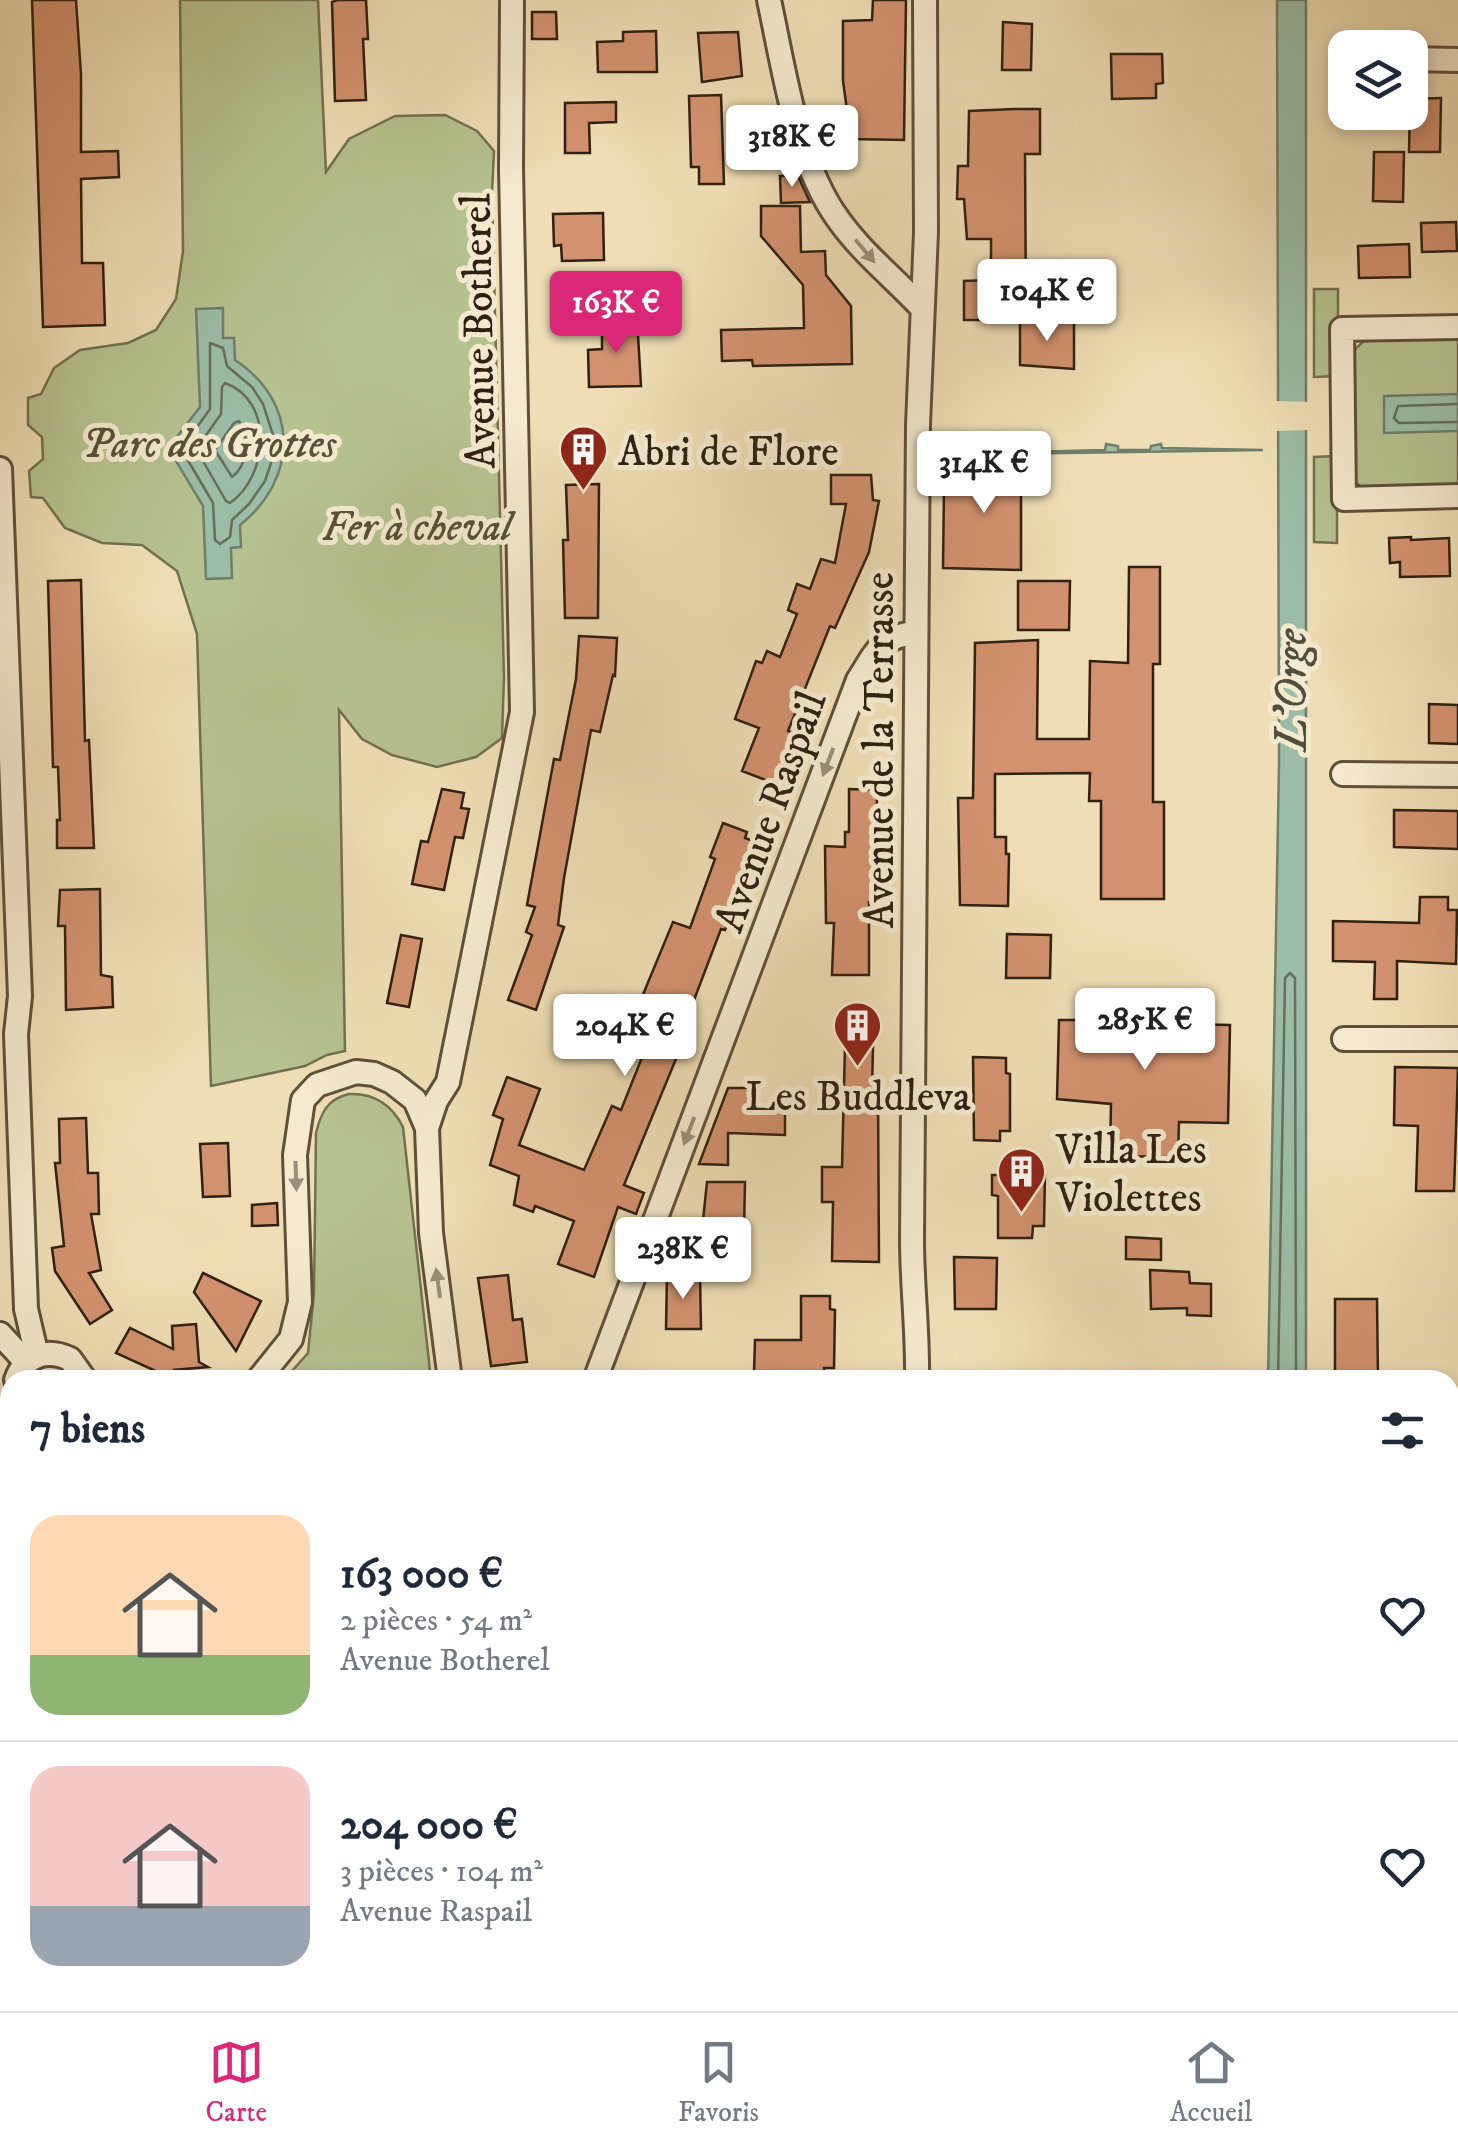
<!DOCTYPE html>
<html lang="fr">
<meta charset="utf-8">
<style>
:root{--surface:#fff;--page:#f2f2f3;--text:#1f2937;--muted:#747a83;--line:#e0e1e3;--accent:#db2777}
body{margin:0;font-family:"IM FELL DW Pica",serif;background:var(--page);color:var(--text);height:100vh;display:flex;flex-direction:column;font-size:38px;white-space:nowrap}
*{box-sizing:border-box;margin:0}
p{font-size:32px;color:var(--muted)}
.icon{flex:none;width:55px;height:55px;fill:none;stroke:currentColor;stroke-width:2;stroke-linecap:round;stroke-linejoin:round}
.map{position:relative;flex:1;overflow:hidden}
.details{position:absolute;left:0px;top:1370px;width:1460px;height:642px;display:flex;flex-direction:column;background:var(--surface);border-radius:30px 30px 0 0;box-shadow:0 5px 15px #0003}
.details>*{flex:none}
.controls{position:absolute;left:1328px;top:30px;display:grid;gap:20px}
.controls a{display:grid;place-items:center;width:100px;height:100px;border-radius:20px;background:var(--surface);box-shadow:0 5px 15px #0003;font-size:50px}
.price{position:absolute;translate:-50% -85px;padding:0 22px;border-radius:10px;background:#fff;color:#222;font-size:32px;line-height:65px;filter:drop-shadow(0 2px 5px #0008)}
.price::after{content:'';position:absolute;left:50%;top:60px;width:30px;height:22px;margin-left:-15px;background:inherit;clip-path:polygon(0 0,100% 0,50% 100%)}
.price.active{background:var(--accent);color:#fff}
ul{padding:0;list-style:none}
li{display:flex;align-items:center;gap:30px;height:250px;padding:0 30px}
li+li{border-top:2px solid var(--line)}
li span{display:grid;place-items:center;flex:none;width:280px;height:200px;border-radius:30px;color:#555}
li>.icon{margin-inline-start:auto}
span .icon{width:120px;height:120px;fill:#fffc;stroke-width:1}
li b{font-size:42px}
h2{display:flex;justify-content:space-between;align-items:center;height:120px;padding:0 30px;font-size:42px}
.tabs{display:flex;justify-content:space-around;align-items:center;height:140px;border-top:2px solid var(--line);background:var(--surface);font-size:28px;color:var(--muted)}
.tabs a{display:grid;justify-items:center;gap:5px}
.tabs .active{color:var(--accent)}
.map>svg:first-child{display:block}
</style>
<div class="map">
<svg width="1458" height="2011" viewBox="0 0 1458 2011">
<rect width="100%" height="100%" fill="#efdeb5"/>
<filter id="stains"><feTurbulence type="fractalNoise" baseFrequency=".002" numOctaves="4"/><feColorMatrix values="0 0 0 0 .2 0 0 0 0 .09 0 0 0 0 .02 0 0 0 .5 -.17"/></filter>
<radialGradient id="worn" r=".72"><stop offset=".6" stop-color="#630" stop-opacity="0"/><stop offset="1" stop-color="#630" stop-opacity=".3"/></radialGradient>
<g fill="#b6c290" stroke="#737150" stroke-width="2.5">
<path d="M180,0H318L326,172L349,139L395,116L445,115L477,131L494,151L492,193L504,678L502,738L476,757L437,767L392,755L362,739L339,710L345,1051L327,1055L305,1066L211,1086L197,634L177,571L142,545L102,543L65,528L43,498L31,497L29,471L43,459L42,437L28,425V398L41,394L54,368L80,350L128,343L156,330L176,299L183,251Z"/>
<path d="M1314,289H1338V376L1314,377Z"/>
<path d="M1458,337V488L1365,490L1353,480V351L1365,340Z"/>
<path d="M1337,456V543L1314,542V457Z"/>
<path d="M349,1094C374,1093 392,1105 403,1127L431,1380H284L308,1353L314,1293L316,1133C321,1113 327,1099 349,1094Z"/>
<path d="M10,1474V2002L149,2003L148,2011H0V1494Z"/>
</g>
<g fill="#9bbda8" stroke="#707e6c" stroke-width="2.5">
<path d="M1277,0H1306V1380H1268L1279,764Z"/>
<path d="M223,308V338H234L235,360C299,402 299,478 240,525L241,547L231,548L232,578L206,579L203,506L176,461V438L200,407L196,309Z"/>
<path d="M1458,394V431L1384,433V396Z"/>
<path d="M993,434H1015V440H1008V445L1026,452L1105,450L1106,444L1118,446V450H1150L1151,446L1161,444L1162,448L1263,450L994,454Z"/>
</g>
<path fill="#efdeb5" d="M1273,401L1310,402V430L1273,431Z"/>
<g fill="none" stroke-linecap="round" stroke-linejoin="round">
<g stroke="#666e5c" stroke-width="2.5">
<path d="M210,343L223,348L227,366L252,387L263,404L274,438L271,463L265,481L249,504L232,520L230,537L220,544L215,540L213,503L186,457L187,441L210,409Z"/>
<path d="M225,383C275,401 268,477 230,503L226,501L199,454V445L221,414L222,387Z"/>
<path d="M1458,404L1398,406L1394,418L1399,423L1458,422"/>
<path d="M239,421C250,438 248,465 232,477L215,450L234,423Z"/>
<path d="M1278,1380L1285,978L1290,973L1295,978L1296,1380"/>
</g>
</g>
<g fill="#d3926f" stroke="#302011" stroke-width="2.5">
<path d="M32,0H76L81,75V152L118,151L119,177L81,179L82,263H103L105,325L43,327Z"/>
<path d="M337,0H366L368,39H363L366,100L335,101L332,2Z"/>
<path d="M873,0H906L904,140L851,139L843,81V21L872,20Z"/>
<path d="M532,12H556L557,39H532Z"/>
<path d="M1003,22L1032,24L1031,70H1002Z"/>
<path d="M656,31L657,72H598L597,42L623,41V32Z"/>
<path d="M738,32L742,76L702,82L698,33Z"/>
<path d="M1111,54H1162L1163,83L1156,84V98L1112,99Z"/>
<path d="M721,95L724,184H699V167H691L689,96Z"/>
<path d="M1441,98L1440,152H1409L1410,99Z"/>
<path d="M616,102V122L589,123L590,153H565V103Z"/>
<path d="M1014,109H1040V154H1025L1026,320H964V281L991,280V239H967L964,199H957L958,166H968L969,111Z"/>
<path d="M1374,152H1404L1403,202L1373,201Z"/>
<path d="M780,176H798L810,202L781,203Z"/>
<path d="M761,206H800L801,252L825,251L826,275L851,306L852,364L753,366L752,360L722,361L721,330L804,328L803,285L761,236Z"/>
<path d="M603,213L604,260L562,261L561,245L554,246L553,214Z"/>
<path d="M1456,222L1457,251L1422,252L1421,223Z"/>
<path d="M1409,244L1410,277L1359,278L1358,246Z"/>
<path d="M637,318L641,386L589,387L588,350L602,349V319Z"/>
<path d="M1057,319V322H1074V369L1020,365V320Z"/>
<path d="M961,458H1021V570L943,568L944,487H961Z"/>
<path d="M831,475H871L873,500L879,501L869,552L835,628L830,626L788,731L796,734L776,784L742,771L759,728L735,719L756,661L762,663L767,651L780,657L797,614L788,610L797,584L810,589L821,559L835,563L846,504H831Z"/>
<path d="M599,484L598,618H565L563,540H568L566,485Z"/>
<path d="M1411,537V540L1449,538L1450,576L1400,577V562L1390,563L1389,538Z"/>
<path d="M1129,567H1160V664H1153V802H1164V899H1101V801H1089L1090,773L995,774V837H1006V854H1009L1008,906L960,905L958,798H973L975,643L1038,640L1037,739H1089L1090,661L1128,663Z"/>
<path d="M81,580L85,741L89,740L94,848H57V820H60L58,767H53L48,581Z"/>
<path d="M1018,581H1070L1069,630H1018Z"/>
<path d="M579,636L617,638L615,676L613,675L600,732L591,730L564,878L558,925L564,927L536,1010L508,1000L532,935L526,932L535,907L527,905L554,759L560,760L576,679Z"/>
<path d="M1429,704L1458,705V744L1429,743Z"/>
<path d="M442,789L464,793L461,808L469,809L463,838L455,837L444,890L412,884L421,841L428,842Z"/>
<path d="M849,789L877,790L876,902H869V975H832L834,923H826L825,846L845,847V832H849Z"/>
<path d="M1394,810L1458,811V849L1394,847Z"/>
<path d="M723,823L747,832L745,838L756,842L750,857L754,858L725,930L721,929L694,1000H691L679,1035L685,1037L624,1185L644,1193L636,1214L618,1207L594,1277L558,1264L574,1221L535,1206L533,1212L514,1205L519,1176L490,1165L503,1119L493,1115L507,1077L540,1089L519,1145L584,1170L612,1106L621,1110L645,1050L637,1047L654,1001L642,997L673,922L690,928L715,859L710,857Z"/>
<path d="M100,889L101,975L112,977L113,1007L66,1010L65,926H58L60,890Z"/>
<path d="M1420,897H1448V910H1457L1456,964L1397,961V999H1374L1375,962L1333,961V921L1419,923Z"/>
<path d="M1007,934L1051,935L1050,978H1006Z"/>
<path d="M401,935L422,939L409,1007L387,1003Z"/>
<path d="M1159,1004L1172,1010L1182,1024L1230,1025L1228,1123L1179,1122L1178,1157L1110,1156L1111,1104L1057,1099L1059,1020H1082V1005Z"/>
<path d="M845,1046L873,1047L872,1091H878L879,1262L832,1261L833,1202H822V1167H842Z"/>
<path d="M973,1057L1006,1058V1073L1010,1074V1131H1000V1141L974,1140Z"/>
<path d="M1395,1067L1458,1068L1454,1191H1416L1418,1126L1394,1125Z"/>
<path d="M728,1088H752L751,1105L785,1106V1135L728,1133V1165L699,1164Z"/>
<path d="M86,1118L88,1173H98L99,1214H91L101,1270L89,1273L112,1310L90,1324L55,1271L52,1248L64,1246L55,1163H60L59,1119Z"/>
<path d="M228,1143L230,1196L203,1197L200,1144Z"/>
<path d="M992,1175H1045L1044,1226H1033L1032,1238H998V1196L992,1195Z"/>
<path d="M707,1182H745L744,1231L702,1230Z"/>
<path d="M277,1203L278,1225L252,1226V1205Z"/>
<path d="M1126,1237L1161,1239V1260L1126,1259Z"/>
<path d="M954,1257L997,1258L996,1309H955Z"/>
<path d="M1150,1270L1189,1272L1190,1283L1211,1284V1316L1187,1315V1308L1151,1309Z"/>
<path d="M203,1273L261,1301L236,1351L194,1292Z"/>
<path d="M667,1273L700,1274L701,1329H666Z"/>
<path d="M508,1275L513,1320L522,1319L527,1362L491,1366L478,1278Z"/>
<path d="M801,1296H830V1309L835,1310L834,1368H824V1374L754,1372L755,1340H801Z"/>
<path d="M1335,1299H1377L1378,1380H1335Z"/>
<path d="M196,1324L199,1362L208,1367L174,1370L175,1380L116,1353L130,1328L173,1349L172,1326Z"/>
</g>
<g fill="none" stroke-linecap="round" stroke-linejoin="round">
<defs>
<g id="street">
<path d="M769,0C784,69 796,161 838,219C862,253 894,278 922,308"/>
<path d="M1410,59L1458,60"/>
<path d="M1458,327L1342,329L1344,499L1458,496"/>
<path d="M0,469L20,996L16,1034L25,1281L26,1309L37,1356"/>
<path d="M1343,774L1458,775"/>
<path d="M1344,1039H1458"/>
<path d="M427,1128L436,1101L448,1082L522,712L511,169L512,0"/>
<path d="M0,1334L26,1362"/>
<path d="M16,1380C25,1355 47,1348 70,1359L85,1380"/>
<path d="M258,1380L291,1339L300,1302L295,1155L303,1100L317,1085L356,1072L374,1074L392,1082L415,1100L427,1128L431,1233L450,1380"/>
<path d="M595,1380L858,680C876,652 880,636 916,633"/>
<path d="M917,1380C918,1333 912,1286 912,1239L918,425L926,232L925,0"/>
<path d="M0,1446L10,1412"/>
<path d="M648,2002L657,2011"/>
<path d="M1192,2002V2011"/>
</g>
<g id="secondary">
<path d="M1450,1564L1458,1566"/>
<path d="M1450,1959H1458"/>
<path d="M873,2002V2011"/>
<path d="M1046,2011L1062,2002"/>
</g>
</defs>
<use href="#street" stroke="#60503a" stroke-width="28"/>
<use href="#secondary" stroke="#302011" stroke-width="38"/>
<use href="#street" stroke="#f5eacf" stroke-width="22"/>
<use href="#secondary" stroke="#f5eacf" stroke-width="32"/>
</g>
<defs><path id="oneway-solid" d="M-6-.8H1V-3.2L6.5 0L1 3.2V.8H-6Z" transform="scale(2.5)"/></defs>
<g fill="#9c8f7a">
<use href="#oneway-solid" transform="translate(865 251) rotate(50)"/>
<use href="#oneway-solid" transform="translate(828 762) rotate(111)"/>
<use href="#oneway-solid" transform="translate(689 1131) rotate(111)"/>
<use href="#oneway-solid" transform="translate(296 1176) rotate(88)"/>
<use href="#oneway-solid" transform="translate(438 1283) rotate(-98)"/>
</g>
<defs>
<symbol id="building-pin" viewBox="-11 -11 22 30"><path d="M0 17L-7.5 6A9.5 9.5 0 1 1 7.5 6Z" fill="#8f2418" stroke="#f5eacf"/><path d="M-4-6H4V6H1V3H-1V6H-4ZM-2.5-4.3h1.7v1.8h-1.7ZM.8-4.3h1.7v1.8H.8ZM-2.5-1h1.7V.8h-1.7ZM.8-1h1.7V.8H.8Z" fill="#fff"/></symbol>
</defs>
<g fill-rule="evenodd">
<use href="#building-pin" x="556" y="422" width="55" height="75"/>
<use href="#building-pin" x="830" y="998" width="55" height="75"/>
<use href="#building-pin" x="994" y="1144" width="55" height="75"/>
</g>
<g text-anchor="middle" stroke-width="10" stroke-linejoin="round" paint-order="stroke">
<g font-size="42" fill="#302011" stroke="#f5eacf">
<text transform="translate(477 331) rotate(-91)" y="15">Avenue Botherel</text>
<text transform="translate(878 750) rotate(-90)" y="15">Avenue de la Terrasse</text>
<text transform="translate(769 811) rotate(-70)" y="15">Avenue Raspail</text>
</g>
<g font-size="42" font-style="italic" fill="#585137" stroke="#f5eacf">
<text x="209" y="457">Parc des Grottes</text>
<text x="417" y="540">Fer à cheval</text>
</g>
<g font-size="42" fill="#302011" stroke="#f5eacf" text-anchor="start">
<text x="618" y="465">Abri de Flore</text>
<text x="858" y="1110" text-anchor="middle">Les Buddleva</text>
<text x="1056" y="1163">Villa Les<tspan x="1056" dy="48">Violettes</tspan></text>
</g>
<g font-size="45" font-style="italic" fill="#504f3e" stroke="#f5eacf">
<text transform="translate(1290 690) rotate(-90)" y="16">L'Orge</text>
</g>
</g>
<rect width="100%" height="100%" filter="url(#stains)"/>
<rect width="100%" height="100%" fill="url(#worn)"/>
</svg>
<div class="controls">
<a><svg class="icon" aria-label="layers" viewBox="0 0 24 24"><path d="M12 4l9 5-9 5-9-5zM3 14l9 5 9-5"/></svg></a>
</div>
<b class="price" style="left:792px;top:190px">318K €</b>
<b class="price" style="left:1047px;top:344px">104K €</b>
<b class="price active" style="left:616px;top:356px">163K €</b>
<b class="price" style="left:984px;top:516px">314K €</b>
<b class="price" style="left:1145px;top:1073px">285K €</b>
<b class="price" style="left:625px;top:1079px">204K €</b>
<b class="price" style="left:683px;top:1302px">238K €</b>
<section class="details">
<h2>7 biens<svg class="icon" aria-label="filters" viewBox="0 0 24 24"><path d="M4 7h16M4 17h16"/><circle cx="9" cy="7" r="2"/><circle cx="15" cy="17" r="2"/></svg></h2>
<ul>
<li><span style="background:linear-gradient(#ffd9b3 70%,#8fb573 0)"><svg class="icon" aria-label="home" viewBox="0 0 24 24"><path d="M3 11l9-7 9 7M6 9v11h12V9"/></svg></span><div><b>163 000 €</b><p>2 pièces · 54 m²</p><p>Avenue Botherel</p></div><svg class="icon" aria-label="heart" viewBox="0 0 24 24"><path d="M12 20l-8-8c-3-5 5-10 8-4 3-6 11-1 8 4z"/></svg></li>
<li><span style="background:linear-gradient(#f6c9c9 70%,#9aa5b1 0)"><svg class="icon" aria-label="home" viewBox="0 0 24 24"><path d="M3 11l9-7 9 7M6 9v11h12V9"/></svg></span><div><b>204 000 €</b><p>3 pièces · 104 m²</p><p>Avenue Raspail</p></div><svg class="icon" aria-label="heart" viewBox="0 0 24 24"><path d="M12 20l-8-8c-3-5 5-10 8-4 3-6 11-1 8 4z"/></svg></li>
</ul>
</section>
</div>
<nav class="tabs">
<a class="active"><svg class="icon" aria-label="map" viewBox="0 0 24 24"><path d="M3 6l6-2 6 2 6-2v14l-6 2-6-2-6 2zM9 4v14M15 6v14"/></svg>Carte</a>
<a><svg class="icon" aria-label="saved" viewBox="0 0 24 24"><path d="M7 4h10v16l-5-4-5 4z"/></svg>Favoris</a>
<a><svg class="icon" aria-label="home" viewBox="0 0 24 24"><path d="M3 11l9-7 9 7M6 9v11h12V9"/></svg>Accueil</a>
</nav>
